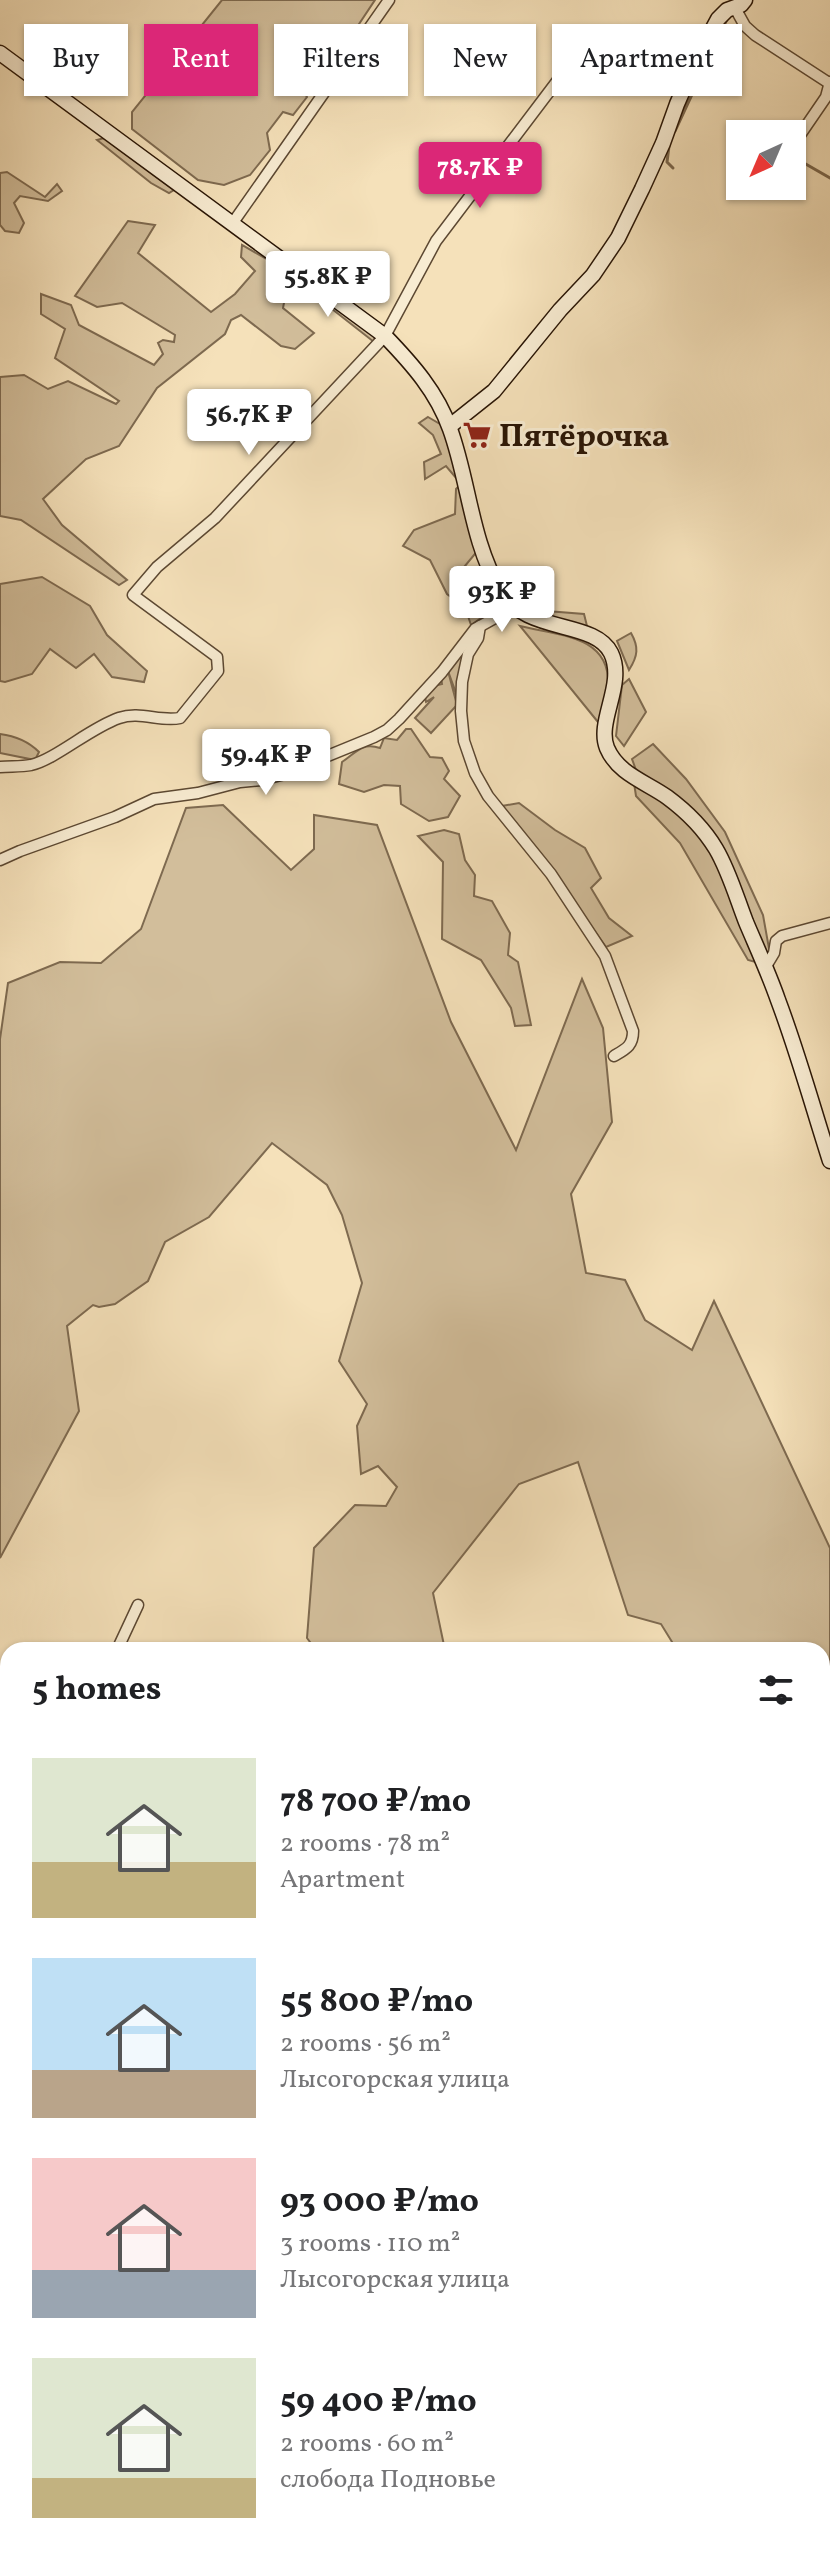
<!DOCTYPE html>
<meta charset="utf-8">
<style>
:root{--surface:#fff;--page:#f6f6f6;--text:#202124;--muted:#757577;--accent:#db2777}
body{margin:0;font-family:Vollkorn,serif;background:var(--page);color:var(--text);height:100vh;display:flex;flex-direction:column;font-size:30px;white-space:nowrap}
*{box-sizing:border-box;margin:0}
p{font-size:26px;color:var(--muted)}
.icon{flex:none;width:44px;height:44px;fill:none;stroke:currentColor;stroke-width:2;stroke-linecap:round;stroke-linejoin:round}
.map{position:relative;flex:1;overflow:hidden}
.drawer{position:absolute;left:0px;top:1642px;width:830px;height:912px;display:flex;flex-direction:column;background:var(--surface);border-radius:24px 24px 0 0;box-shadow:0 2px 6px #0004}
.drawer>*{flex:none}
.guide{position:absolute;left:24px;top:24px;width:782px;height:72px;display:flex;gap:16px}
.needle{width:52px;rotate:224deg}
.tools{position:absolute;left:726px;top:120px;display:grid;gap:16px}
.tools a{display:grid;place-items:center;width:80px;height:80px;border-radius:0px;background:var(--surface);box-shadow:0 2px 6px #0004;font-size:40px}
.price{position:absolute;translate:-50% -68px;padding:0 18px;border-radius:8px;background:#fff;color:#222;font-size:26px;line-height:52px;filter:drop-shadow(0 2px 4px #0008)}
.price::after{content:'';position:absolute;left:50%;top:48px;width:24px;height:18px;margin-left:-12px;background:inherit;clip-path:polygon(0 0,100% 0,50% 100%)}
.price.current{background:var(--accent);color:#fff}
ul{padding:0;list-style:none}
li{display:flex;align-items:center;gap:24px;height:200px;padding:0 32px}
li span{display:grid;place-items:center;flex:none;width:224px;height:160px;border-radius:0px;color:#555}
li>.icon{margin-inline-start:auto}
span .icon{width:96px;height:96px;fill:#fffc;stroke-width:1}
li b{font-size:34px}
h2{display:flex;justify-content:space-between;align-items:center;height:96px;padding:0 32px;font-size:34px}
.tag{padding:0 28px;border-radius:0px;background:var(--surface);box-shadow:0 2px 6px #0004;font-size:28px;line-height:72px}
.tag.current{background:var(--accent);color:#fff}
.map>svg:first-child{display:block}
</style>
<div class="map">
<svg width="830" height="2554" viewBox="0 0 830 2554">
<rect width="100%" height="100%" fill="#f5e1ba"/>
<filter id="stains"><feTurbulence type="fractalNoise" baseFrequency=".0025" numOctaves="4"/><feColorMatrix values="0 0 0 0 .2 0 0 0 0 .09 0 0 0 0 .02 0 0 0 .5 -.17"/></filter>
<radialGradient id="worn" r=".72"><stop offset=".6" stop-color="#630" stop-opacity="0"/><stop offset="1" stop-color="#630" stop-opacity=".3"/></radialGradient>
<g fill="#d2be9b" stroke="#7e6a50" stroke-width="2">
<path d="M222,0H375L343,48C333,50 330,56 331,66L323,75L309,74L301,88L307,97L293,115L283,112L267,133L270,150L250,175L224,185L198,180L132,129V112Z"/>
<path d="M104,138L174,190L169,193L151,183L97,140Z"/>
<path d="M7,172L45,197L57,184L62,191L48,201L20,196L14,203L24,223L19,233L5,231L0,225V173Z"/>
<path d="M128,221L155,225L138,253L211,312L235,294L255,271L241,257L242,245L298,277L375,335L374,342L295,280L287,287L283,308L314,333L295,349L281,346L241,315L231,320L225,334L157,388L119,446L86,459L43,499L62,525L127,580L119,585L21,520L0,516V377L24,375L48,389L68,381L116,404L119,401L55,358L65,329L41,314V294L71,305L79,325L154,365L163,354L158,343L163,340L174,342L175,335L122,303L97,307L75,296Z"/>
<path d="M428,417L445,427L457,479L446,466L425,479L424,462L441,454L433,435L419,423Z"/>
<path d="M461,484L479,549L460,572L465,585L491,593L488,613L471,625L465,607L447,594L430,560L403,546L414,530L455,514L456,489Z"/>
<path d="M42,577L90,606L107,635L147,671L144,682L112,677L94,654L76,668L50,649L32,674L5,682L0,681V584Z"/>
<path d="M505,586H523L529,592L530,598L523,603L517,600Z"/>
<path d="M534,610L584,614L588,630L545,619Z"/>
<path d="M520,626C556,635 610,635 608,684C607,698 604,713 602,727Z"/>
<path d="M476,629L456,693L448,671L457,705L431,733L415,718L434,697L426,702L425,697L434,686L442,684L441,677Z"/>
<path d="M631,633C639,647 638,656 629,670L617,641Z"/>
<path d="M629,679L646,712L624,746L616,736L622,685Z"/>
<path d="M406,729H411L430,757L442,758L449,771L444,779L460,796L448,817L429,821L401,804L400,786L384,785L364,792L339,784L342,762C356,753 361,742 380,748L384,738L397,740Z"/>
<path d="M0,734C16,736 28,741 39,752L35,760L0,753Z"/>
<path d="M653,744L686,779L725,832L763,915L770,954L763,953L711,833L670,794L636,770L632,759Z"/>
<path d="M634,783C663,799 696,825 713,854C731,886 745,928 759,963L748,960L680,843L636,796Z"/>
<path d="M519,803L555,830L585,848L601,878L591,888L609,918L632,936L606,947L550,868L502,806Z"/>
<path d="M223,805L291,870L314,849V815L377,825L451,1022L516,1150L582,979L603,1028L612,1122L571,1194L586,1273L625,1280L645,1320L692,1350L714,1301L830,1548V1690L822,1678V1650H677L661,1624L628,1615L578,1462L519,1484L433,1593L445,1650H316L307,1638L314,1548L355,1505L386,1506L397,1487L378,1466L361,1474L357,1426L367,1404L339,1361L362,1283L342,1215L327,1185L272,1143L209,1217L165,1242L148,1281L115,1304L99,1307L93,1305L67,1326L79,1411L0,1558V1039L8,983L60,962L101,963L141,929L186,808Z"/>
<path d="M444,830L459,834L465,860L475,875L474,896L492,901L510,933L508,955L518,962L531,1025L515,1026L511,1008L481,960L442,939L443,862L418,836Z"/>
<path d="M822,1691L830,1796H822Z"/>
<path d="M830,2031V2126L822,2116V2061L825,2057L822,2037Z"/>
<path d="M830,2428V2460L822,2468V2436Z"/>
<path d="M332,2546H615L608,2554H324Z"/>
</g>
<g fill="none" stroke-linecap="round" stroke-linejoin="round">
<g stroke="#7a664c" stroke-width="3">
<path d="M675,131L727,19"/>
<path d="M669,146L667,162L673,168"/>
<path d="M797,159L830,178"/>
</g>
<defs>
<g id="street">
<path d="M735,8L745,26L755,35L829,83"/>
<path d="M800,135L826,97L830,82"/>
<path d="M232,224L389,0"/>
<path d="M480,626L478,638L468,654L462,682L461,711L464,741L475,773L488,796L551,874L605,956L633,1031C633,1046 626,1049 614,1056"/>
<path d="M0,767C10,766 21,767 31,765C56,759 90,728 119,718C140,711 160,722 180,718L218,671L217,657L133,595L157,567L215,518L385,336L436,241L561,76"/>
<path d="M0,860L20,851L115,817L154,799L198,793L240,782L261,780L281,775L374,737L387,730L399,719L442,672L475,629L513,608"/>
<path d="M765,968L774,953L776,941L782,936L830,923"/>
<path d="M117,1650L138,1605"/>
<path d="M0,1743L8,1745"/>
<path d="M0,2036L8,2041"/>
<path d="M0,2154L8,2124"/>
<path d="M687,2546L695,2554"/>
<path d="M84,2554L85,2546"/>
</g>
<g id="secondary">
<path d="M0,53L385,336C412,364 437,392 450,429C469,481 471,541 500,590C526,635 594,619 611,653C626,684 596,721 607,748C618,774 646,782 667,797C686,811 704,829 716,849C729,871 737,899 746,922C757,948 769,974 778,1000C798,1053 813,1108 830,1161"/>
<path d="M450,426L494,391L560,310L593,275L618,238L642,189L663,143L677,104L697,58L718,19L727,10L741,5L745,0"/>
</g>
<g id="primary">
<path d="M822,2511L830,2503"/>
<path d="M782,2554L789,2546"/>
</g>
</defs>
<use href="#street" stroke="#5c4832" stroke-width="13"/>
<use href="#secondary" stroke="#291505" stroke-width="17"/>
<use href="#primary" stroke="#291505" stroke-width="19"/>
<use href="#street" stroke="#f8ecd2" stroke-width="10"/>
<use href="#secondary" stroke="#f8ecd2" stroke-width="14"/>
<use href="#primary" stroke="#f5e1ba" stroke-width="16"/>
</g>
<defs>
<symbol id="supermarket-bare" viewBox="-9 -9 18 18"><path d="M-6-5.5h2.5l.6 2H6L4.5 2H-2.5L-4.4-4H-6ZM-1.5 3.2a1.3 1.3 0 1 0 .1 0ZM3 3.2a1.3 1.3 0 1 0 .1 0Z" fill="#8f2418" stroke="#f8ecd2" stroke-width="2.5" paint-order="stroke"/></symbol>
</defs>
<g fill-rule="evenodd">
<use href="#supermarket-bare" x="457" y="415" width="40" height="40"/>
</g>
<g text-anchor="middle" stroke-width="6" stroke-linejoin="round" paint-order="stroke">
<g font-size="32" font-weight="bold" fill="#291505" stroke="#f8ecd2" text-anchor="start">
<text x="499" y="446">Пятёрочка</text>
</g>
</g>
<rect width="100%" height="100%" filter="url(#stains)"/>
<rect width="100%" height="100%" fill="url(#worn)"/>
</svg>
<div class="tools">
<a><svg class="needle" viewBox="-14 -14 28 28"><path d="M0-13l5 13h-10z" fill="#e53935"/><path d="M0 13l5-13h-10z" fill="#757577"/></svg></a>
</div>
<b class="price current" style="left:480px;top:210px">78.7K ₽</b>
<b class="price" style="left:328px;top:319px">55.8K ₽</b>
<b class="price" style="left:249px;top:457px">56.7K ₽</b>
<b class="price" style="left:502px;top:634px">93K ₽</b>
<b class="price" style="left:266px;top:797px">59.4K ₽</b>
<div class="guide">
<a class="tag">Buy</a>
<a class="tag current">Rent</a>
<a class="tag">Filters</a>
<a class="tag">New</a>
<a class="tag">Apartment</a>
</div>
<section class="drawer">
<h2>5 homes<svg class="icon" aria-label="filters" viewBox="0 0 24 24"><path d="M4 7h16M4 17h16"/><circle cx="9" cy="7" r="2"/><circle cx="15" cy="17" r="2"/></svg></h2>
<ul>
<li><span style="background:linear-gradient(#dfe7d0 65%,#c2b280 0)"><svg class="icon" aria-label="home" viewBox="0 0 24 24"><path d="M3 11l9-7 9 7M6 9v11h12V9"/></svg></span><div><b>78 700 ₽/mo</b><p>2 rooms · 78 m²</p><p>Apartment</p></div></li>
<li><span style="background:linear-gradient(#bfe0f5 70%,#b9a48a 0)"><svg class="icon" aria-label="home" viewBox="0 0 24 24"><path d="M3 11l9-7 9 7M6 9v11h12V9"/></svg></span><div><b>55 800 ₽/mo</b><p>2 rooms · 56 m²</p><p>Лысогорская улица</p></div></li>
<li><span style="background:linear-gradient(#f6c9c9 70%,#9aa5b1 0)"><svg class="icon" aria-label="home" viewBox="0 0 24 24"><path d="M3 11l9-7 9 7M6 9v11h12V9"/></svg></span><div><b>93 000 ₽/mo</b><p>3 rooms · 110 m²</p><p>Лысогорская улица</p></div></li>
<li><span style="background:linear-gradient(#dfe7d0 75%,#c2b280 0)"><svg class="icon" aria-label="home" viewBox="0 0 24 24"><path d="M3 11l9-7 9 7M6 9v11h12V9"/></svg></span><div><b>59 400 ₽/mo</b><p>2 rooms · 60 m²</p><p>слобода Подновье</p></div></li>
</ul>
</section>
</div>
